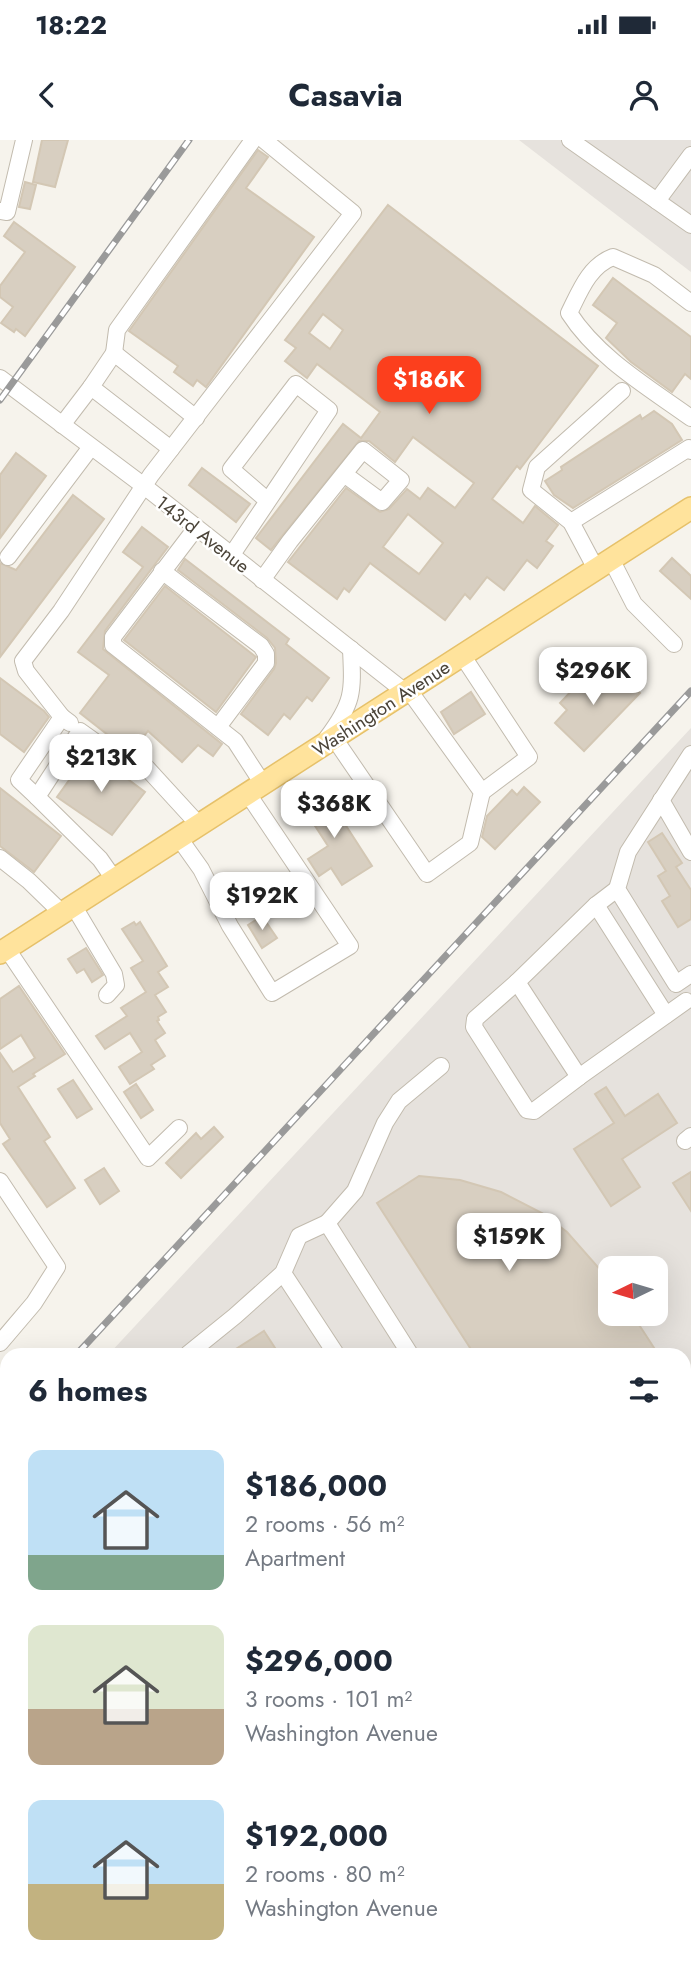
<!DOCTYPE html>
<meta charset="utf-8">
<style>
:root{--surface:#fff;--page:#f2f2f3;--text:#1f2937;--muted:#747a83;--accent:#fc3f1d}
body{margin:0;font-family:Jost,sans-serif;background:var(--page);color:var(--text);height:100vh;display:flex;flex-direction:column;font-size:26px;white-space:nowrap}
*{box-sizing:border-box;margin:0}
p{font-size:23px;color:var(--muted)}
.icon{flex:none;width:38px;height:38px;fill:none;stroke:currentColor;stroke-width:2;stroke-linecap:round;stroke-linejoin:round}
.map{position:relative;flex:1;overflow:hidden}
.panel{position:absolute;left:0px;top:1208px;width:691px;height:625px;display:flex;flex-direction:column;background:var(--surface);border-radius:21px 21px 0 0;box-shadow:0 7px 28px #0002}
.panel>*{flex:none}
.needle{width:46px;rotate:265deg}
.tools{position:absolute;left:598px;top:1116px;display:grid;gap:14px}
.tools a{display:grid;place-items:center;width:70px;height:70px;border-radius:14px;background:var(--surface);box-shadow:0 7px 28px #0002;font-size:35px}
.price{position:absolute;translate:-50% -60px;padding:0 16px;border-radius:14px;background:#fff;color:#222;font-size:23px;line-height:46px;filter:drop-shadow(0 2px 4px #0008)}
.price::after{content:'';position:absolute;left:50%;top:42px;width:21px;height:16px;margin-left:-10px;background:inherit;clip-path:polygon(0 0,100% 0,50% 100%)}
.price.current{background:var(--accent);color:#fff}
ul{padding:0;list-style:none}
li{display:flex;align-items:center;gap:21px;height:175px;padding:0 28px}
li span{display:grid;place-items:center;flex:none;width:196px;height:140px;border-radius:14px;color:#555}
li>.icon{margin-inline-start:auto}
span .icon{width:84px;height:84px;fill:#fffc;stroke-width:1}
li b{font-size:30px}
h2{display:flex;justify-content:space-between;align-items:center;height:84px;padding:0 28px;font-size:30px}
.status{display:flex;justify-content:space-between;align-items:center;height:49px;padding:0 35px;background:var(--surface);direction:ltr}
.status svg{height:19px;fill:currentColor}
header{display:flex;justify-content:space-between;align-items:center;height:91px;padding:0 28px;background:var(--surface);font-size:32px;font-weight:700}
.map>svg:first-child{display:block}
</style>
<div class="status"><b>18:22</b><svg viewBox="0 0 49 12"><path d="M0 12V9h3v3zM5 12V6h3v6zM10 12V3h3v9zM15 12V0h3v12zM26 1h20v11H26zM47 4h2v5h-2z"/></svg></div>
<header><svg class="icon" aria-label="back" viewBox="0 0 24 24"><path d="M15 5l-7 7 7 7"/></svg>Casavia<svg class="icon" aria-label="person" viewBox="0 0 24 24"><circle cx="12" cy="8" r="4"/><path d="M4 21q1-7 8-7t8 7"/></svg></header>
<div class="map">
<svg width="691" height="1831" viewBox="0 0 691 1831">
<rect width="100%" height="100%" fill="#f6f3ec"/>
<g fill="#e6e2dd" fill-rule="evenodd">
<path d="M519,0H691V132Z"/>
<path d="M691,588V1831H0V1331L7,1324V1825H684V1214H109ZM611,1129H656V1174H611Z"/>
</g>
<g fill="#d8cfc1" stroke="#d3c7b4" stroke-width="2" fill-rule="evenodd">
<path d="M42,0H68L55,47L33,42Z"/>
<path d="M258,10L268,17L246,48L314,97L206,247L197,240L193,246L174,232L178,226L129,191Z"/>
<path d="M25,42L36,45L30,69L19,67Z"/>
<path d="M388,65L598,226L520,329L517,326L492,359L523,383L535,366L558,385L546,401L553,406L537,428L527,420L504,450L487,437L470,459L465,454L445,480L370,423L349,452L344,448L337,459L288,422L346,348L380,372L389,369L407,349L420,359L428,348L455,368L474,343L413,297L395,322L369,301H359L271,410L256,398L343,284L361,298L380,272L317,224L307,238L285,221L296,208L285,200ZM323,174L343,190L330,209L309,193ZM408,374L443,403L419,434L383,407Z"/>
<path d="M14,82L75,127L25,196L16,189L14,192L1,183L13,167L0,157V146L25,112L4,96Z"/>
<path d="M613,138L691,197V239L685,234L672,252L631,222L606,198L617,183L593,165Z"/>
<path d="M654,271L672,284L682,300L573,368L554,355L545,341L562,330L561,327L640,275L642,279Z"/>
<path d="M16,313L46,336L0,398V335Z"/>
<path d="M202,328L250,364L236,382L189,345Z"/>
<path d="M73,355L104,379L0,517V423L16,430Z"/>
<path d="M142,387L168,407L105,491L103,509L222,604L213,616L198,605L182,622L148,591L131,613L80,573L109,535L78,512L143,427L123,412Z"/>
<path d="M672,418L691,436V459L660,431Z"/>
<path d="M185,419L289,499L286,504L329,538L312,561L307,557L290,579L284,574L268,595L241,574L274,529L276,523L275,508L267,498L178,430Z"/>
<path d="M165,446L256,517L216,572L124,500Z"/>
<path d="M595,526L621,551L629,542L640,553L584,611L555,583L567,570L560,563Z"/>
<path d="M0,538L44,571L49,577L24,612L0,594Z"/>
<path d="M471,552L485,574L454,594L441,572Z"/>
<path d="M90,611L145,652L112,695L57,657Z"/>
<path d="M321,647L372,726L342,745L331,728L319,736L308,719L328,706L299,661Z"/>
<path d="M524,647L540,662L495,709L482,697L487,676L512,650L517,655Z"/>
<path d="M0,648L61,696L34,732L0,706Z"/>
<path d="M662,693L682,723L676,727L691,750V779L678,787L662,761L670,756L658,736L666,731L648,702Z"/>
<path d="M262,776L277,798L262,808L248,785Z"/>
<path d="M134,782L136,785L140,782L167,826L158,832L168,847L155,855L166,872L158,877L159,880L157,881L165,893L155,900L165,916L151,925L154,929L130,944L119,927L142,912L130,893L105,909L96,896L127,876L121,868L146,852L131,828L143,821L122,789Z"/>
<path d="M86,808L103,835L92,842L84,829L77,833L68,819Z"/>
<path d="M19,846L65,914L33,934L35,936L18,947L50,997L44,1001L75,1048L47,1067L3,1004L10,999L0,983V913L13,932L35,918L21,895L0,909V859Z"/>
<path d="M73,940L92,969L77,978L58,949Z"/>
<path d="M136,944L153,970L141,978L124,952Z"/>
<path d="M606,947L625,976L658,954L677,983L622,1019L640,1047L611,1066L574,1009L614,983L595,954Z"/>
<path d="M214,987L223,997L181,1038L166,1023L196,993L201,999Z"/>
<path d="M104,1028L119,1051L100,1064L85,1040Z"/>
<path d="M691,1032V1071L673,1043Z"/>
<path d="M419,1036L460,1040L501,1052L542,1073L567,1092L611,1142V1174H632L658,1214H474L377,1063Z"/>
<path d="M264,1191L279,1214H228Z"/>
</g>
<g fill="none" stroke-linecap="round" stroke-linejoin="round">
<defs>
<g id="minor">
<path d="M570,0L691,85"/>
<path d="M657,61L691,15"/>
<path d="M0,71L7,72L24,0"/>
<path d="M691,163L654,135L613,117C589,126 580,151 569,173C598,218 648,247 691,278"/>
<path d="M114,213L117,190L253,0"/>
<path d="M0,238L144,346L404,551"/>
<path d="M91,247L114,213L196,278"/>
<path d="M62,285L91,247L171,309"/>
<path d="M571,382L689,308L691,311"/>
<path d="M196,388L113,497V505L235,601L263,644"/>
<path d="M231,416L329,270L296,244L231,329L268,361"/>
<path d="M8,417L91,307"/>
<path d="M611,419L634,464L674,504"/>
<path d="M596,429L571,382L531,350L537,327L622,251"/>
<path d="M162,431L261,506L266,514V523L218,587"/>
<path d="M262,440L290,401L363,310L401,340L382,362L344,334"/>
<path d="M462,515L529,617L482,652"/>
<path d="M62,577L26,531L23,521L61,471L151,335L353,73L264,0"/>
<path d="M327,598C354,562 353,552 351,509"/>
<path d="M334,598L427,734L470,703L482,652L408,549"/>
<path d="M691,614L628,712L617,749L676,844L691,834"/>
<path d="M37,657L19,640L62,577L70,583"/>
<path d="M661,660L691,712"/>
<path d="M179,698L201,729L230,786L272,853L350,806L248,654"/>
<path d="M0,718L29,741L62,773"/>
<path d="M114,739L100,719L37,657L80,591L125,623L145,626L199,685"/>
<path d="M617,749L596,765L517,842L579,937L686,861"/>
<path d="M73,765L114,834L116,845L107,855"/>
<path d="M596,765L666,875"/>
<path d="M7,809L148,1018L179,988"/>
<path d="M517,842L475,879L474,887L527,970L534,971L579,937"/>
<path d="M685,1001L691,996"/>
<path d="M0,1041L57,1127L34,1163L0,1203"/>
<path d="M327,1083L355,1051L385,983L399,961L441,926"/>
<path d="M283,1133L336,1214"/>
<path d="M188,1214L235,1176L283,1133L299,1096L327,1083L410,1214"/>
<path d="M684,1363L691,1359"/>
<path d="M0,1435L7,1429"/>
<path d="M684,1574L691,1585"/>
<path d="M0,1634L7,1645"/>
<path d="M684,1754L691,1765"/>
<path d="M0,1788L7,1799"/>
<path d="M25,1825L28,1831"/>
<path d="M119,1825L123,1831"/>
<path d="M428,1825L431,1831"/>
</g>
<path id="major" d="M0,813L691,368"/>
</defs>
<use href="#minor" stroke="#c2bbae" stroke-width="18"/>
<use href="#major" stroke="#e6c16a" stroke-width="24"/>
<use href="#minor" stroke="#fff" stroke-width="16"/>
<use href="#major" stroke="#ffe39c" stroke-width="21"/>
<defs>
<g id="rail">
<path d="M0,260L189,0"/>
<path d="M77,1214L691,551"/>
<path d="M0,1298L7,1291"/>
</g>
</defs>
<use href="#rail" stroke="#9a9a9a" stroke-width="7"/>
<use href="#rail" stroke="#fff" stroke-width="4.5" stroke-dasharray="13" stroke-linecap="butt"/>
</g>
<g text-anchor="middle" stroke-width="5" stroke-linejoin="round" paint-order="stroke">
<g font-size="19" fill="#4b4439" stroke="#fff">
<text transform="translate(203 394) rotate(38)" y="7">143rd Avenue</text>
<text transform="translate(381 568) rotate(-33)" y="7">Washington Avenue</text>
</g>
</g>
</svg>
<div class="tools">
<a><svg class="needle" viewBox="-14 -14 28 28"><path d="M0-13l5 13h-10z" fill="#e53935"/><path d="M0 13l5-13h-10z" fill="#747a83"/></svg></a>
</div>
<b class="price current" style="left:429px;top:276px">$186K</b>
<b class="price" style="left:593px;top:567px">$296K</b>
<b class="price" style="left:101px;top:654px">$213K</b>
<b class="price" style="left:334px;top:700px">$368K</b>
<b class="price" style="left:262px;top:792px">$192K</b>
<b class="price" style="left:509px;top:1133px">$159K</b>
<section class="panel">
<h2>6 homes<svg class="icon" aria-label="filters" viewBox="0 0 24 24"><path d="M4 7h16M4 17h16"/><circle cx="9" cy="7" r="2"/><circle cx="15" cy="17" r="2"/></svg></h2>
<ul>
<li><span style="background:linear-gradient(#bfe0f5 75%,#7fa58c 0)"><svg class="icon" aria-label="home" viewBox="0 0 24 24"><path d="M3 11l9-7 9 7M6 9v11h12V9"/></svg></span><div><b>$186,000</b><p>2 rooms · 56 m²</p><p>Apartment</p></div></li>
<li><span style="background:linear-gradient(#dfe7d0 60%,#b9a48a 0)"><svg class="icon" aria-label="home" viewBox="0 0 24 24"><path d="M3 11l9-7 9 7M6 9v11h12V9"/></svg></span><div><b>$296,000</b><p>3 rooms · 101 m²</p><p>Washington Avenue</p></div></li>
<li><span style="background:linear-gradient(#bfe0f5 60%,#c2b280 0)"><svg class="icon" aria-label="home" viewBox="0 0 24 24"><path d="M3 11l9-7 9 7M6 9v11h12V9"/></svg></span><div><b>$192,000</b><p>2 rooms · 80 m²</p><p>Washington Avenue</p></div></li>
</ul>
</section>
</div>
